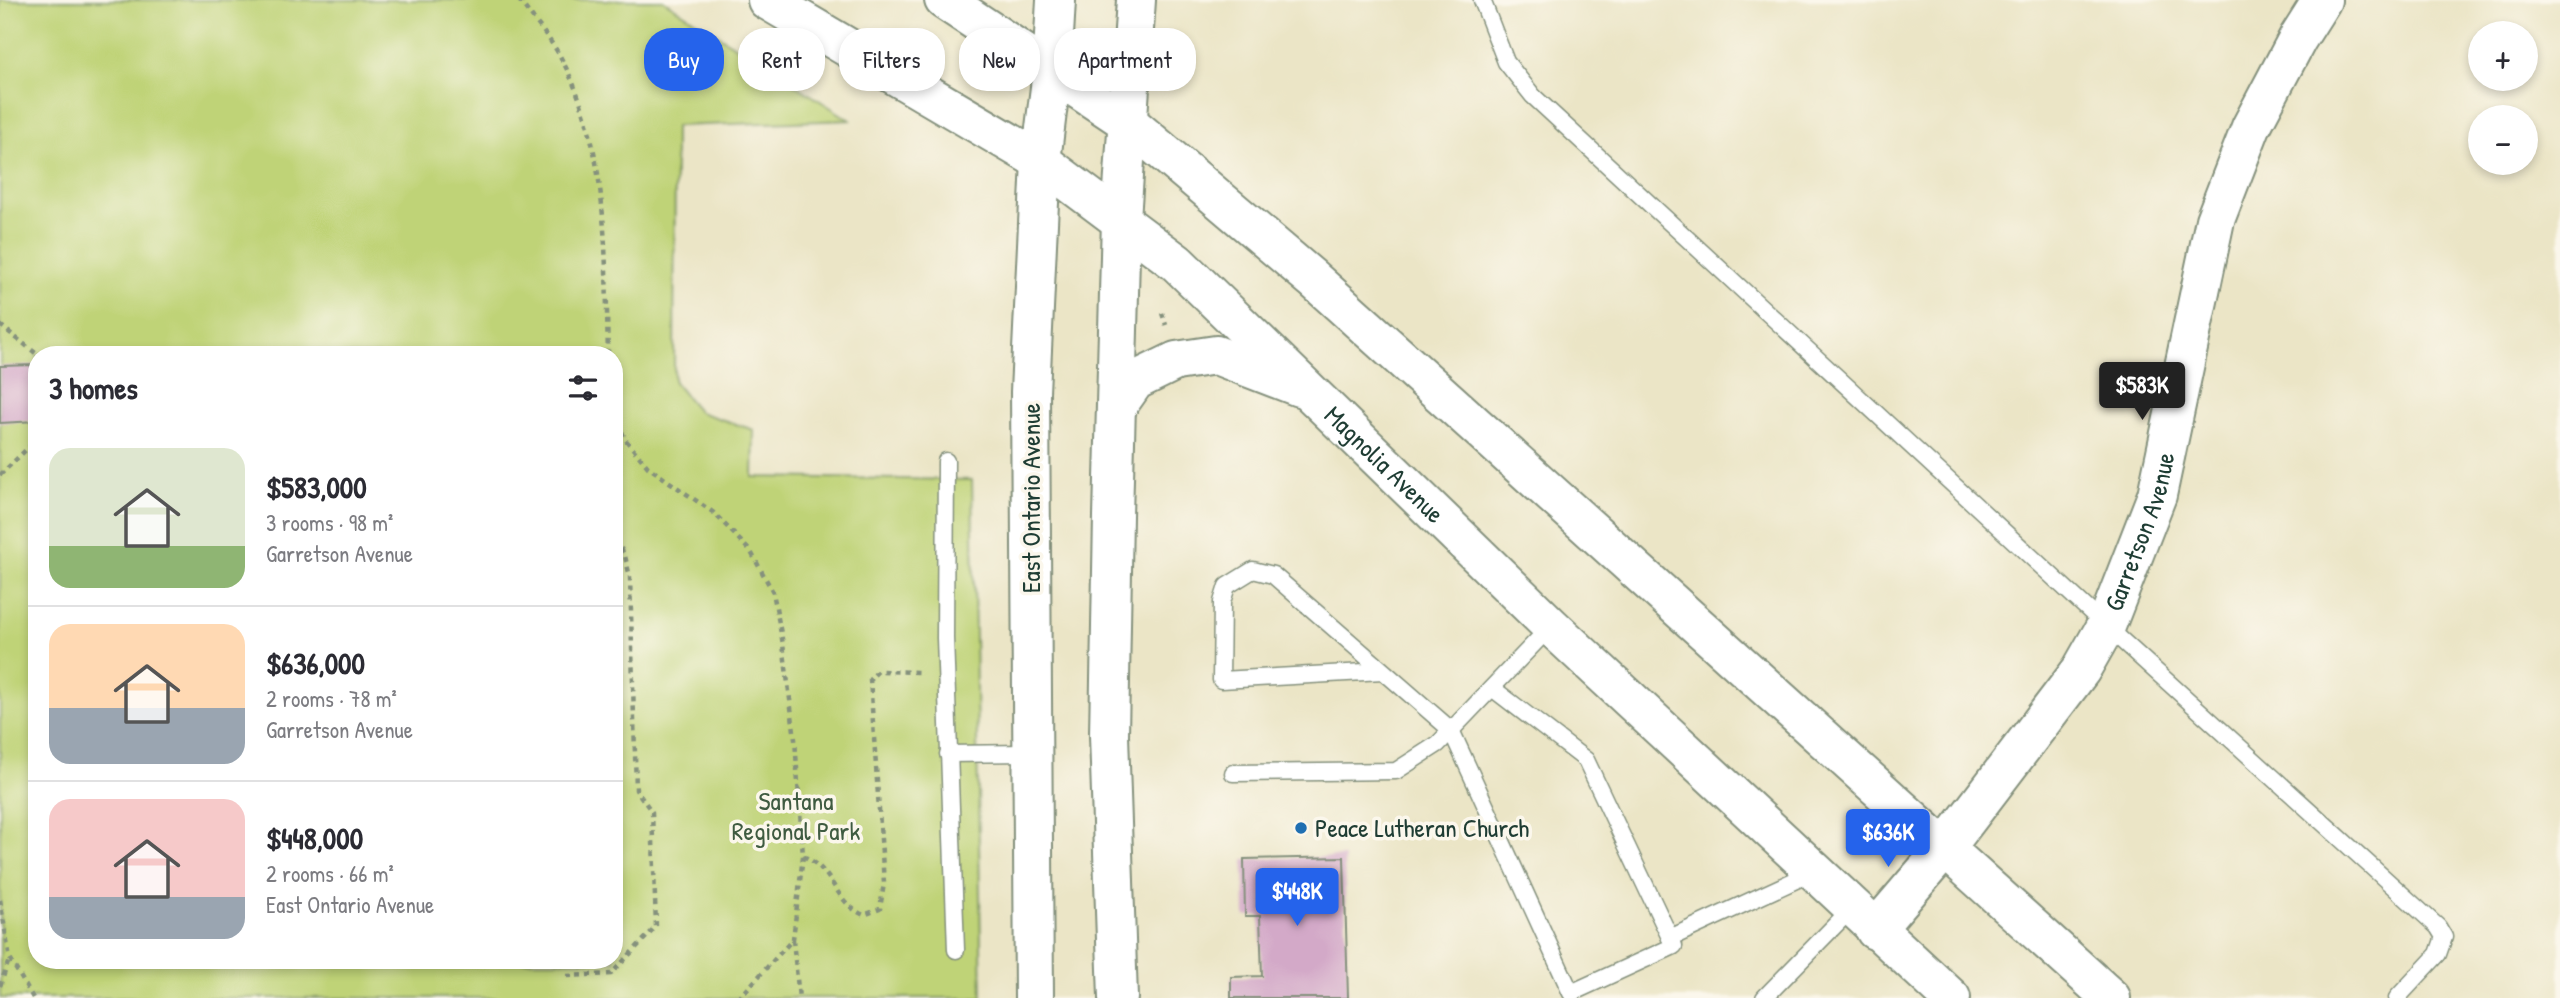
<!DOCTYPE html>
<meta charset="utf-8">
<style>
:root{--surface:#fff;--page:#f2f2f3;--text:#2b2b33;--muted:#7c7c81;--line:#e1e1e2;--accent:#2563eb}
body{margin:0;font-family:"Patrick Hand",sans-serif;background:var(--page);color:var(--text);height:100vh;display:flex;flex-direction:column;font-size:26px;white-space:nowrap}
*{box-sizing:border-box;margin:0}
p{font-size:23px;color:var(--muted)}
.icon{flex:none;width:38px;height:38px;fill:none;stroke:currentColor;stroke-width:2;stroke-linecap:round;stroke-linejoin:round}
.map{position:relative;flex:1;overflow:hidden}
.details{position:absolute;left:28px;top:346px;width:595px;height:623px;display:flex;flex-direction:column;background:var(--surface);border-radius:28px;box-shadow:0 4px 10px #0003}
.details>*{flex:none}
.banner{position:absolute;left:644px;top:28px;width:665px;height:63px;display:flex;gap:14px}
.fabs{position:absolute;left:2468px;top:21px;display:grid;gap:14px}
.fabs a{display:grid;place-items:center;width:70px;height:70px;border-radius:50%;background:var(--surface);box-shadow:0 4px 10px #0003;font-size:35px}
.price{position:absolute;translate:-50% -60px;padding:0 16px;border-radius:7px;background:var(--accent);color:#fff;font-size:23px;line-height:46px;filter:drop-shadow(0 2px 4px #0008)}
.price::after{content:'';position:absolute;left:50%;top:42px;width:21px;height:16px;margin-left:-10px;background:inherit;clip-path:polygon(0 0,100% 0,50% 100%)}
.price.selected{background:#222;color:#fff}
ul{padding:0;list-style:none}
li{display:flex;align-items:center;gap:21px;height:175px;padding:0 21px}
li+li{border-top:2px solid var(--line)}
li span{display:grid;place-items:center;flex:none;width:196px;height:140px;border-radius:21px;color:#555}
li>.icon{margin-inline-start:auto}
span .icon{width:84px;height:84px;fill:#fffc;stroke-width:1}
li b{font-size:30px}
h2{display:flex;justify-content:space-between;align-items:center;height:84px;padding:0 21px;font-size:30px}
.tag{padding:0 24px;border-radius:28px;background:var(--surface);box-shadow:0 4px 10px #0003;font-size:24px;line-height:63px}
.tag.selected{background:var(--accent);color:#fff}
.map>svg:first-child{display:block}
</style>
<div class="map">
<svg width="2560" height="998" viewBox="0 0 2560 998">
<rect width="100%" height="100%" fill="#fbf7ec"/>
<filter id="ink" filterUnits="userSpaceOnUse"><feTurbulence type="fractalNoise" baseFrequency=".0143" numOctaves="2"/><feDisplacementMap in="SourceGraphic" scale="14" xChannelSelector="R" yChannelSelector="G"/><feConvolveMatrix kernelMatrix="1 2 1 2 8 2 1 2 1" color-interpolation-filters="sRGB"/></filter>
<filter id="wash" filterUnits="userSpaceOnUse"><feTurbulence type="fractalNoise" baseFrequency=".00686" numOctaves="4" result="noise"/><feDisplacementMap in="SourceGraphic" scale="28" xChannelSelector="R" yChannelSelector="G"/><feGaussianBlur stdDeviation="1.57" result="paint"/><feColorMatrix in="noise" values="0 0 0 0 0 0 0 0 0 0 0 0 0 0 0 0 0 1.4 0 .05"/><feComposite in="paint" operator="in"/></filter>
<g filter="url(#wash)">
<rect width="100%" height="100%" fill="#ebe5c6"/>
<path fill="#bfd377" stroke="#6f8856" stroke-width="2" fill-rule="evenodd" d="M0,0H663L850,120L675,126L674,382L699,412L754,430L753,477L972,480L982,998H0ZM37,355H614V961H37Z"/>
<g id="blocks">
<g fill="#d3a9c8">
<path d="M35,365L37,421L0,423V366Z"/>
<path d="M1344,857L1348,998H1231V977L1262,976L1260,916H1245L1244,859Z"/>
</g>
</g>
</g>
<g filter="url(#ink)">
<use href="#blocks" fill-opacity="0" stroke="#85917d" stroke-width="2"/>
<g fill="none" stroke-linecap="round" stroke-linejoin="round">
<defs>
<g id="lane">
<path d="M1482,0L1506,62L1533,96L2106,626L2438,927L2444,937L2438,954L2397,998"/>
<path d="M946,461L945,638L956,950"/>
<path d="M1383,671L1221,680L1222,602L1227,586L1253,570L1273,575L1451,730L1571,993L1674,946L1586,760L1492,688"/>
<path d="M948,754L1031,753"/>
<path d="M1233,773L1396,771L1438,744L1551,626"/>
<path d="M1670,938L1813,872"/>
<path d="M1764,998L1852,908"/>
</g>
<g id="secondary">
<path id="s1" d="M1875,930L1946,847L2081,670L2106,626L2157,495L2215,220L2251,127L2298,38L2322,0"/>
</g>
<g id="primary">
<path id="s2" d="M767,0L1041,161L1177,263L1551,626L1951,998"/>
<path d="M944,0L1129,123L1313,279L2111,998"/>
<path d="M1116,408L1135,381L1176,361L1216,355L1299,387"/>
<path d="M1034,998L1030,392L1041,161L1052,71L1056,0"/>
<path d="M1118,998L1109,735L1113,516L1121,219L1136,0"/>
</g>
</defs>
<use href="#lane" stroke="#85917d" stroke-width="19"/>
<use href="#secondary" stroke="#85917d" stroke-width="42"/>
<use href="#primary" stroke="#85917d" stroke-width="42"/>
<g stroke="#85917d" stroke-width="4.5" stroke-dasharray="5 5" stroke-linecap="butt">
<path d="M519,0C532,18 549,37 560,56C610,148 605,254 608,355"/>
<path d="M1162,313L1166,325"/>
<path d="M0,325L38,355"/>
<path d="M614,413L625,439L648,467L714,513L751,552L773,592L783,644L795,739L803,856L793,939L739,998"/>
<path d="M0,475L37,439"/>
<path d="M803,856C836,871 833,902 864,915L880,909L884,883L870,679L878,671L920,672"/>
<path d="M0,900L10,959L33,998"/>
<path d="M793,940L799,998"/>
<path d="M567,976L611,974L656,927L652,812L636,790L630,577L625,556L614,536"/>
<path d="M0,986L9,960"/>
</g>
<use href="#lane" stroke="#fff" stroke-width="16"/>
<use href="#secondary" stroke="#fff" stroke-width="38"/>
<use href="#primary" stroke="#fff" stroke-width="38"/>
</g>
</g>
<circle fill="#1f6fb2" stroke="#fbf7ec" stroke-width="2.5" cx="1301" cy="828" r="7"/>
<g text-anchor="middle" stroke-width="7" stroke-linejoin="round" paint-order="stroke">
<g font-size="26" fill="#1f3d34" stroke="#fbf7ec">
<text dy="9" stroke="none"><textPath href="#s2" startOffset="777">Magnolia Avenue</textPath></text>
<text transform="translate(1031 498) rotate(-90)" y="9">East Ontario Avenue</text>
<text dy="9" stroke="none"><textPath href="#s1" startOffset="483">Garretson Avenue</textPath></text>
</g>
<g font-size="26" fill="#3f5b41" stroke="#fbf7ec">
<text x="796" y="810">Santana<tspan x="796" dy="30">Regional Park</tspan></text>
</g>
<g font-size="26" fill="#1f3d34" stroke="#fbf7ec" text-anchor="start">
<text x="1315" y="837">Peace Lutheran Church</text>
</g>
</g>
</svg>
<div class="fabs">
<a>+</a>
<a>−</a>
</div>
<b class="price selected" style="left:2142px;top:422px">$583K</b>
<b class="price" style="left:1888px;top:869px">$636K</b>
<b class="price" style="left:1297px;top:928px">$448K</b>
<div class="banner">
<a class="tag selected">Buy</a>
<a class="tag">Rent</a>
<a class="tag">Filters</a>
<a class="tag">New</a>
<a class="tag">Apartment</a>
</div>
<section class="details">
<h2>3 homes<svg class="icon" aria-label="filters" viewBox="0 0 24 24"><path d="M4 7h16M4 17h16"/><circle cx="9" cy="7" r="2"/><circle cx="15" cy="17" r="2"/></svg></h2>
<ul>
<li><span style="background:linear-gradient(#dfe7d0 70%,#8fb573 0)"><svg class="icon" aria-label="home" viewBox="0 0 24 24"><path d="M3 11l9-7 9 7M6 9v11h12V9"/></svg></span><div><b>$583,000</b><p>3 rooms · 98 m²</p><p>Garretson Avenue</p></div></li>
<li><span style="background:linear-gradient(#ffd9b3 60%,#9aa5b1 0)"><svg class="icon" aria-label="home" viewBox="0 0 24 24"><path d="M3 11l9-7 9 7M6 9v11h12V9"/></svg></span><div><b>$636,000</b><p>2 rooms · 78 m²</p><p>Garretson Avenue</p></div></li>
<li><span style="background:linear-gradient(#f6c9c9 70%,#9aa5b1 0)"><svg class="icon" aria-label="home" viewBox="0 0 24 24"><path d="M3 11l9-7 9 7M6 9v11h12V9"/></svg></span><div><b>$448,000</b><p>2 rooms · 66 m²</p><p>East Ontario Avenue</p></div></li>
</ul>
</section>
</div>
